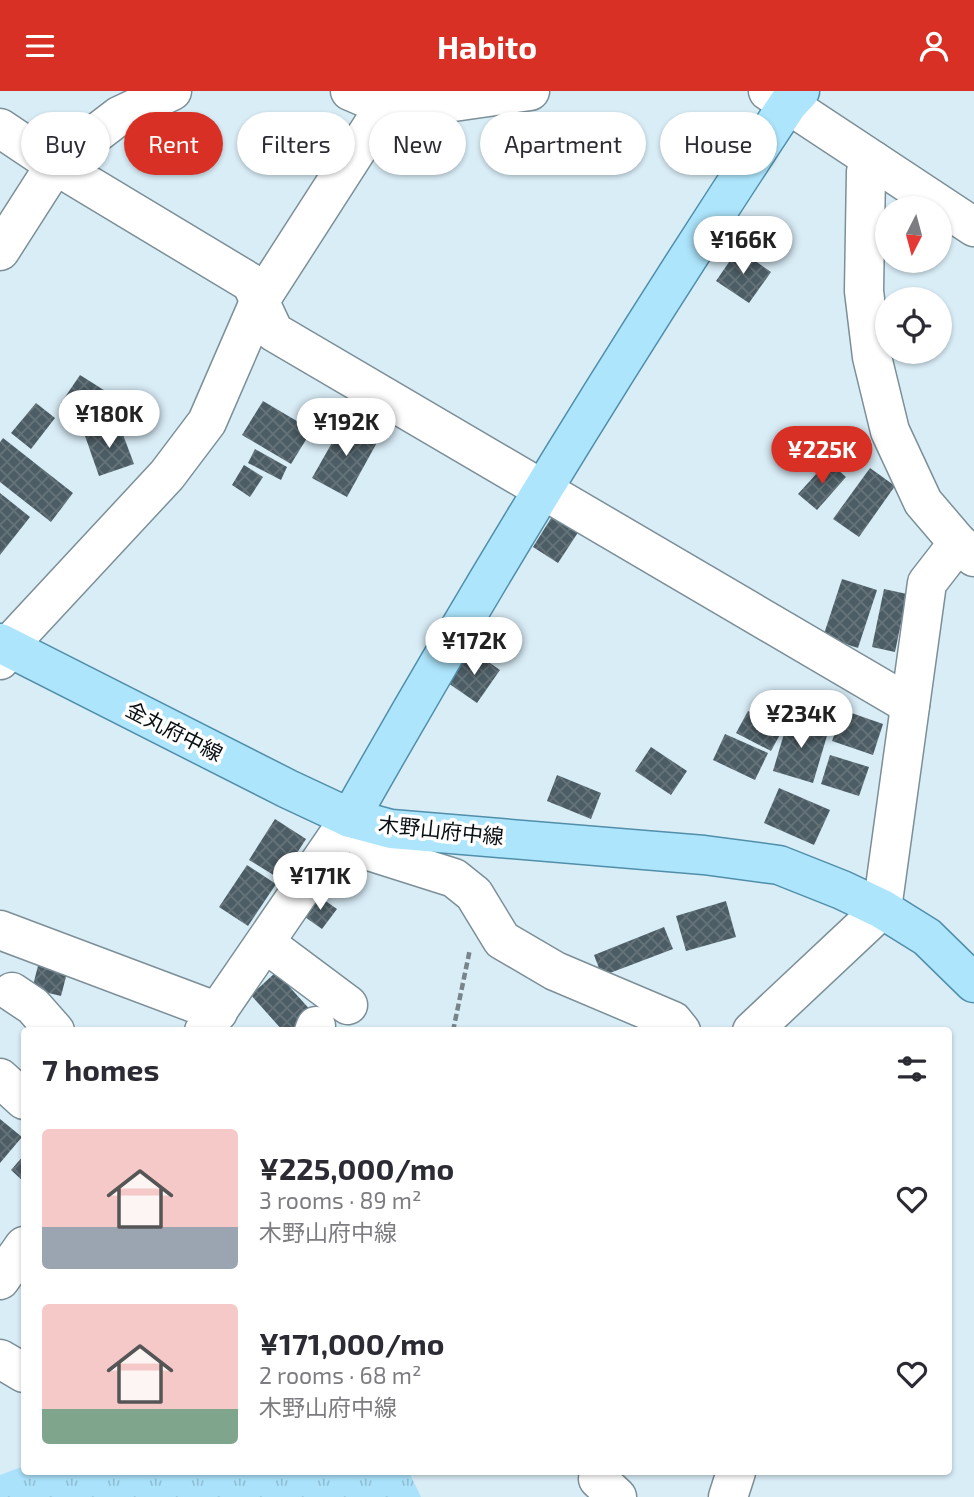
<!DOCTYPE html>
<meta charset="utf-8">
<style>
:root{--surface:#fff;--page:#f2f2f3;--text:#2b2b33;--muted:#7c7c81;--accent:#d93025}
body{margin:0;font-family:"Exo 2","Noto Sans JP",sans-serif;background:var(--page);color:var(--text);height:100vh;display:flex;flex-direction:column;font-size:26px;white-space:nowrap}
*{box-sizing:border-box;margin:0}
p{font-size:23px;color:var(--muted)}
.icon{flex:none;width:38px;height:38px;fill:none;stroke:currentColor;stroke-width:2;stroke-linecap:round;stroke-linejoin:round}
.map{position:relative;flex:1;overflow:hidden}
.drawer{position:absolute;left:21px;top:936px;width:931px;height:448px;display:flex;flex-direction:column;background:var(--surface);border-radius:7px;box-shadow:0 2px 5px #0004}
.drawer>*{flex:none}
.banner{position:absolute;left:21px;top:21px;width:933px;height:63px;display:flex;gap:14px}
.needle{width:46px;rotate:186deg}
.tools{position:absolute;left:875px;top:105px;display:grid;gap:14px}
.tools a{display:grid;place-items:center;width:77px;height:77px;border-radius:50%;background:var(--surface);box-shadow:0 2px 5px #0004;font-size:35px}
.price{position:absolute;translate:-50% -60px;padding:0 16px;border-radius:24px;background:#fff;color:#222;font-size:23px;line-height:46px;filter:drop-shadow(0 2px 4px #0008)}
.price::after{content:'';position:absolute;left:50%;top:42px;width:21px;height:16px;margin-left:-10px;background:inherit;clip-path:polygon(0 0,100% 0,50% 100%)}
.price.active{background:var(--accent);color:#fff}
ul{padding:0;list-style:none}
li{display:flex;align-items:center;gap:21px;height:175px;padding:0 21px}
li span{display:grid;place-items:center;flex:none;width:196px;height:140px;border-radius:7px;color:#555}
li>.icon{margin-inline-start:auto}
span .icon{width:84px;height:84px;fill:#fffc;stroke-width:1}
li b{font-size:30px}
h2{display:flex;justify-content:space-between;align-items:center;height:84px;padding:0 21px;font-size:30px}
.tag{padding:0 24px;border-radius:32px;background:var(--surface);box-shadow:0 2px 5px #0004;font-size:24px;line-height:63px}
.tag.active{background:var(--accent);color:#fff}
header{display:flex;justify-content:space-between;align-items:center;height:91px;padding:0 21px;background:var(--accent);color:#fff;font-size:32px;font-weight:700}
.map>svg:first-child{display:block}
</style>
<header><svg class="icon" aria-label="menu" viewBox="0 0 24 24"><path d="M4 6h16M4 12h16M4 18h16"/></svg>Habito<svg class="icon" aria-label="person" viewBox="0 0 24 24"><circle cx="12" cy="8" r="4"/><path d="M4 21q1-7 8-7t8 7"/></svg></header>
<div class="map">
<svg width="974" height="1406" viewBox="0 0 974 1406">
<defs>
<pattern id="park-tufts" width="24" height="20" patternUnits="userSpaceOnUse" patternTransform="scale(1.75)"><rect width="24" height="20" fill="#aae2fb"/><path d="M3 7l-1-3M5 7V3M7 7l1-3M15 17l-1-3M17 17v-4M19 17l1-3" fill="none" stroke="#91c1d6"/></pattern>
<pattern id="building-cross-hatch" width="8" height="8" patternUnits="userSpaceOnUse" patternTransform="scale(1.75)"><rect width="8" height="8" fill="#4c5d65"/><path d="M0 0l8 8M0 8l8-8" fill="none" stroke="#66747a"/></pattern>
</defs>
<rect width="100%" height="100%" fill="#d9edf7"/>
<path fill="url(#park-tufts)" d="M24,1375V1381H409L421,1406H0V1384Z"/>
<g fill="url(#building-cross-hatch)">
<path d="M738,158L771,181L749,212L716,190Z"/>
<path d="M80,284L107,301L88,330L61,312Z"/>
<path d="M263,310L312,339L291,373L242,344Z"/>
<path d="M36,312L55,327L31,358L11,342Z"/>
<path d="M346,327L380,346L347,406L312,387Z"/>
<path d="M119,333L134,373L99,385L85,345Z"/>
<path d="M3,347L73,402L51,431L0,391V351Z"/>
<path d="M255,358L287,376L281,389L248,372Z"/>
<path d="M828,370L846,386L817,419L798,403Z"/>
<path d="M244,374L263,386L250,406L232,394Z"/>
<path d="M870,377L895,395L859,446L833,428Z"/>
<path d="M0,402L30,426L0,464Z"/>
<path d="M553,424L579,440L558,472L533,456Z"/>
<path d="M842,488L877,499L858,557L823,546Z"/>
<path d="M884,498L907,503L895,561L872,556Z"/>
<path d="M471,559L500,579L477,612L448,592Z"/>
<path d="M843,619L883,633L873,664L832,650Z"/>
<path d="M748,620L783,638L771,660L736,642Z"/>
<path d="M789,626L829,638L813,692L773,680Z"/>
<path d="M725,643L768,662L755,689L713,669Z"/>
<path d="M651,656L687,680L671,704L635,680Z"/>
<path d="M830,664L869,676L859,705L821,693Z"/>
<path d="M557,684L601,702L591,728L547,710Z"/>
<path d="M779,697L830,719L814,754L764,732Z"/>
<path d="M275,728L306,748L280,788L249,769Z"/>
<path d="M247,774L276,793L248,835L219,816Z"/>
<path d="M317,804L337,818L322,838L302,824Z"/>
<path d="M726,810L736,846L686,860L676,825Z"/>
<path d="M664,836L673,858L602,885L594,864Z"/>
<path d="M39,871L68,878L61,905L32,898Z"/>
<path d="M276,881L314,923L296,940H283L251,904Z"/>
<path d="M0,1028L22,1046L0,1072Z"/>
<path d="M24,1064V1091L11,1079Z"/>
</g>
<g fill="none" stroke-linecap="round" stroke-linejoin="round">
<defs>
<g id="minor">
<path d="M350,0L385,15L412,17L530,0"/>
<path d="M768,0L974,136"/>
<path d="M0,37L55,74L251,192L274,241L910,614"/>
<path d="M874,70L866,81L864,200L872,266L890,340L923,411L958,452L974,466"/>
<path d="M0,160L55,74L119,25L172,0"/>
<path d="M0,569L7,556L167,384L207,331L259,211L385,15L397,0"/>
<path d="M0,839L218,921"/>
<path d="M265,852L348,914"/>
<path d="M12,901L33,915L55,940"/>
<path d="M204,940L350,727L372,761L454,787L474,803L502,849L555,880L673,930L681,940"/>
<path d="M314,940L316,935"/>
<path d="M752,940L882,818L927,492L958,452"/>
<path d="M0,987L24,1009"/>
<path d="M0,1189L24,1155"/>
<path d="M0,1268L24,1282"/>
<path d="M598,1388L617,1406"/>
<path d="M728,1406L736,1381"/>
</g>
<g id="major">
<path d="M0,552L288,698L350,727L391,738L704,764L779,774L842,799L882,818L927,846L974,892"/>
<path d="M350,727C487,484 634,246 788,13L800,0"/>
</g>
</defs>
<use href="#minor" stroke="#7c8f97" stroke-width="41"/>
<use href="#major" stroke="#508ea9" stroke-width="41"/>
<path stroke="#77858b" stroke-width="4.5" stroke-dasharray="7 3.5" stroke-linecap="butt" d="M453,940L470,858"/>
<use href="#minor" stroke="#fff" stroke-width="38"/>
<use href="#major" stroke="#ade5fc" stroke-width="38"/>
</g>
<g text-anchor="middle" stroke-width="7" stroke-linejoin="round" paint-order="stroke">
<g font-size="21" fill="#090f12" stroke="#fff">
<text transform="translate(174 641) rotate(27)" y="7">金丸府中線</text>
<text transform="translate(441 740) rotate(6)" y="7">木野山府中線</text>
</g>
</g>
</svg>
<div class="tools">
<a><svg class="needle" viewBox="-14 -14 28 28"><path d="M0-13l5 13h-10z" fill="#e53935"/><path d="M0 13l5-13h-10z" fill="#7c7c81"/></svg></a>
<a><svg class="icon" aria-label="locate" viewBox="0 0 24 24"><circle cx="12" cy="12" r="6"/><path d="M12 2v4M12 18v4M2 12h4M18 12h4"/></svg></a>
</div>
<b class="price" style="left:743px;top:185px">¥166K</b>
<b class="price" style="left:109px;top:359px">¥180K</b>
<b class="price" style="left:346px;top:367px">¥192K</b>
<b class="price active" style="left:822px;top:395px">¥225K</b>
<b class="price" style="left:474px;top:586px">¥172K</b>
<b class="price" style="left:801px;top:659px">¥234K</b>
<b class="price" style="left:320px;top:821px">¥171K</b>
<div class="banner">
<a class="tag">Buy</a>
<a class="tag active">Rent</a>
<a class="tag">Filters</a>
<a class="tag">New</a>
<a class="tag">Apartment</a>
<a class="tag">House</a>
</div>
<section class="drawer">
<h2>7 homes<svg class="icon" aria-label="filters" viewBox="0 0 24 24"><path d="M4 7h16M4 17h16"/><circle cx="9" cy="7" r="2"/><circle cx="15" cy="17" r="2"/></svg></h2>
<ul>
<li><span style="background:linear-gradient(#f6c9c9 70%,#9aa5b1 0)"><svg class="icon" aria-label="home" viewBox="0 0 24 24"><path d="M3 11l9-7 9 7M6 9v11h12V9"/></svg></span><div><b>¥225,000/mo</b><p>3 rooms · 89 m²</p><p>木野山府中線</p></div><svg class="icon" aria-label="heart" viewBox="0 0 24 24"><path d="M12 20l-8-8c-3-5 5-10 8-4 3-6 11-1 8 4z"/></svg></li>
<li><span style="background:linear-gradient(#f6c9c9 75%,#7fa58c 0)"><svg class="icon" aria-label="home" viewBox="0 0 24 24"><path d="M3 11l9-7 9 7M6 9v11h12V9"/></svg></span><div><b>¥171,000/mo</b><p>2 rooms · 68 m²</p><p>木野山府中線</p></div><svg class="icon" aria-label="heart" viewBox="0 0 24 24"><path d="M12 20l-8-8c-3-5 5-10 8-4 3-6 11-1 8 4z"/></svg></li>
</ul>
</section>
</div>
